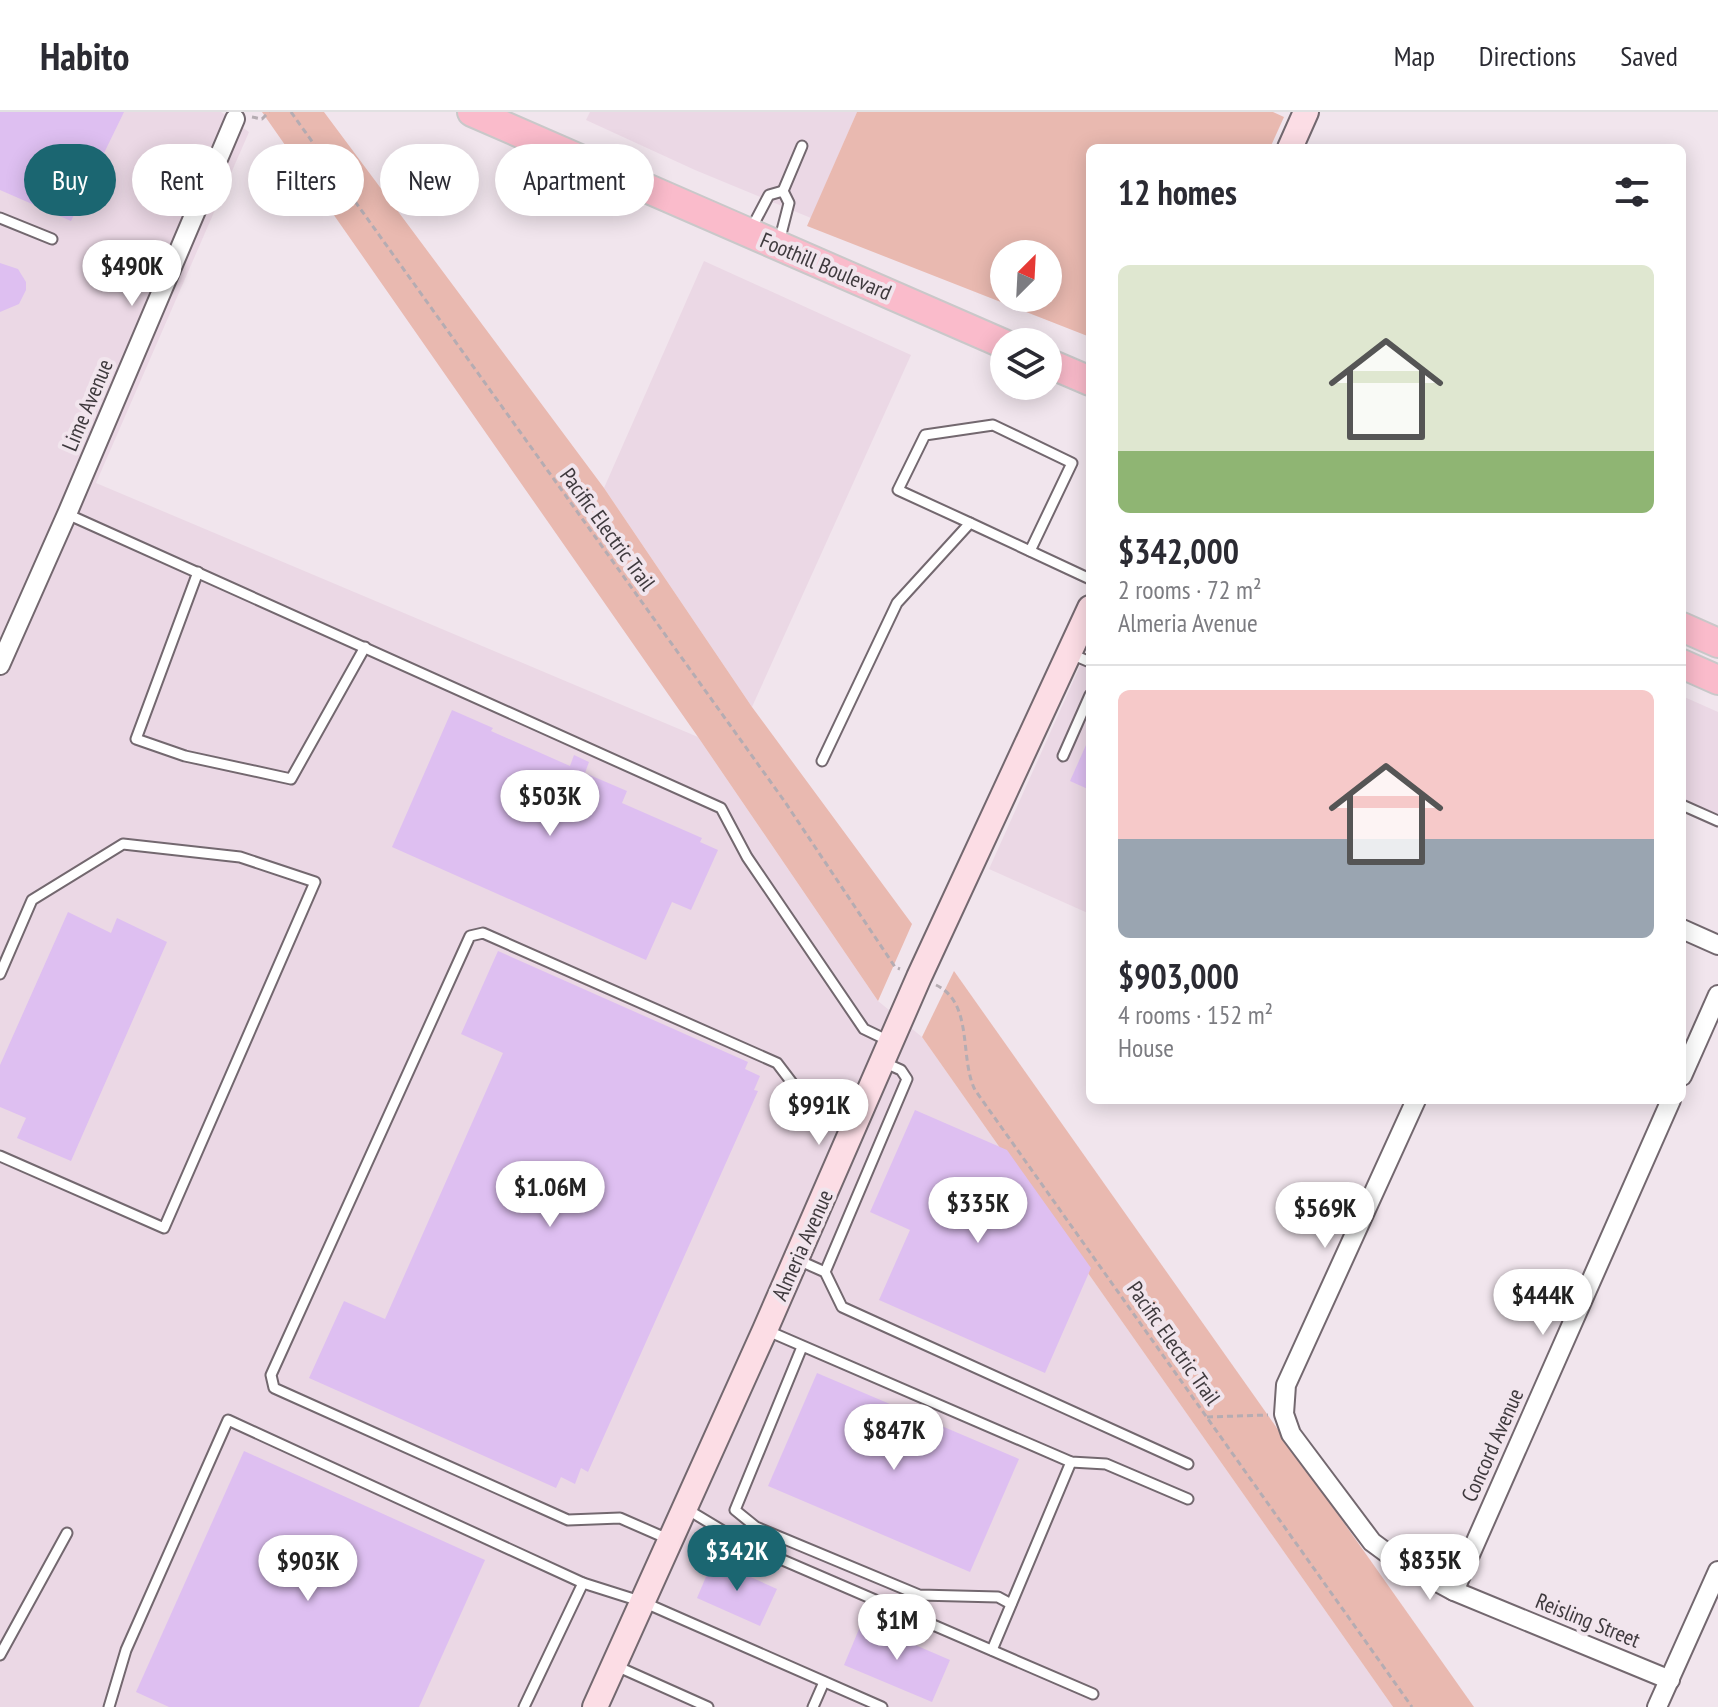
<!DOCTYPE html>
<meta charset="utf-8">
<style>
:root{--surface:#fff;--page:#f2f2f3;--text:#2b2b33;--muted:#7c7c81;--line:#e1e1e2;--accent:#1b6671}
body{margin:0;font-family:"PT Sans Narrow",sans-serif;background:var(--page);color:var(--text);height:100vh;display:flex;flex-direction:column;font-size:30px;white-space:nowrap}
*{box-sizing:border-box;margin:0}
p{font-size:26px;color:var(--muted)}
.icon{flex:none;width:44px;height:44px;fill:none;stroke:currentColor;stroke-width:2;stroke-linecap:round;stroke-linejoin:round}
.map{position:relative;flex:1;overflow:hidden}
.details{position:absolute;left:1086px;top:32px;width:600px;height:960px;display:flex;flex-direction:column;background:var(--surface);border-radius:12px;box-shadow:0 4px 20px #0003}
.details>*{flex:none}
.banner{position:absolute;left:24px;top:32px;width:760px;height:72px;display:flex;gap:16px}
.needle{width:52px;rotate:24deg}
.tools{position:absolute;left:990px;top:128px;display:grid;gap:16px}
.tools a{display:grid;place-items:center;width:72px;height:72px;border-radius:50%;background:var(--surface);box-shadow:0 4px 20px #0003;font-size:40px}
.price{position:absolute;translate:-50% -68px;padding:0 18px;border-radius:28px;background:#fff;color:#222;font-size:26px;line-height:52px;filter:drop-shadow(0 2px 4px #0008)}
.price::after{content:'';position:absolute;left:50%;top:48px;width:24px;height:18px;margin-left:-12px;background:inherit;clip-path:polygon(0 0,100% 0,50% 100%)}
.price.on{background:var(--accent);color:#fff}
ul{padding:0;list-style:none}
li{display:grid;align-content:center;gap:16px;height:424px;padding:0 32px}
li+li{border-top:2px solid var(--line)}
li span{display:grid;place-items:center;height:248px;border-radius:12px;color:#555}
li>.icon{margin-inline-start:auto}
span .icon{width:144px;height:144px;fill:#fffc;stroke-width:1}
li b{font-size:34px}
h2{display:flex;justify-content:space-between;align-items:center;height:96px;padding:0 32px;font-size:34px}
.tag{padding:0 28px;border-radius:36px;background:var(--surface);box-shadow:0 4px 20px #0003;font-size:28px;line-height:72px}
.tag.on{background:var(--accent);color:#fff}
header{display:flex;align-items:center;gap:48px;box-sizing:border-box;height:112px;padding:0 40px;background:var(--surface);border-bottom:2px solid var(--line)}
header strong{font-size:38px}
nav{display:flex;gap:44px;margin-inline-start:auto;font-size:28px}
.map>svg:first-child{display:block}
</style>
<header>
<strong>Habito</strong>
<nav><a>Map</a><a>Directions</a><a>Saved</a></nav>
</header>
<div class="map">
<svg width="1718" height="1595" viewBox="0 0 1718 1595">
<rect width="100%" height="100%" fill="#f1e5ed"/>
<g fill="#ebd8e5">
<path d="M0,0H221L249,20L96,371L698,625L878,889L922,925L1393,1595H0Z"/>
<path d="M590,0H857L811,106L695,58L586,8Z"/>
<path d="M704,149L911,243L752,595L604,376Z"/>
<path d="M1090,532V802L989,757Z"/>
<path d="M1682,584L1718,600V703L1682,687Z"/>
</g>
<g fill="#e9b9b0" fill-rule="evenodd">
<path d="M262,0H324L604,376L752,595L912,812L878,889L698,625Z"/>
<path d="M857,0H1273L1284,5L1270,36H1090V225L807,114ZM1048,142V186H1004V142Z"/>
<path d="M954,859L1474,1595H1393L922,925Z"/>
</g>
<g fill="#debff1">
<path d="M0,0H124L71,109L0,78Z"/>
<path d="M0,151L18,157L26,170V178L19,192L0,200Z"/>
<path d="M452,598L493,616L491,619L570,654L574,643L589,650L585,661L627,679L622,691L702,726L700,730L718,738L691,798L672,790L646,848L392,735Z"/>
<path d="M1090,624V678L1070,669Z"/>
<path d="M68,800L111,821L117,806L167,830L71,1049L17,1026L26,1006L0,995V953Z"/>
<path d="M498,839L748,950L745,957L760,964L754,978L758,979L588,1360L581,1356L575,1372L561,1365L556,1376L309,1266L344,1189L385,1207L503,941L461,922Z"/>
<path d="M915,998L1007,1038L1091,1156L1045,1261L879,1188L910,1118L870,1100Z"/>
<path d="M817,1261L1019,1347L970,1460L768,1374Z"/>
<path d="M244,1339L485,1448L419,1595H169L136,1580Z"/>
<path d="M713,1448L777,1477L760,1514L697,1486Z"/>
<path d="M862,1510L950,1548L932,1590L844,1553Z"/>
</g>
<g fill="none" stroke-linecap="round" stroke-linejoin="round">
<defs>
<g id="lane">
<path d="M783,79L802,34"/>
<path d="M0,106L52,127"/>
<path d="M750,119L769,83L783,79L789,91L779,130"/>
<path d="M67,402L721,696L747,745L864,917L889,929"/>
<path d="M970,411L898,378L925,323L993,313L1072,351L1030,439"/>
<path d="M198,460L136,627L185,644L291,667L365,535"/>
<path d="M1071,542L1090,550"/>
<path d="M1063,644L1090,583"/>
<path d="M822,649L897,491L970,411L1090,467"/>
<path d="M1682,693L1718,709"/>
<path d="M0,862L32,788L123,732L240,745L315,770L164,1116L0,1044"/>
<path d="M798,1148L825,1160L842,1195L1188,1352"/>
<path d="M825,1160L907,967L901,958L883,950"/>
<path d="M768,1219L1071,1350L1106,1352L1188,1387"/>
<path d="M802,1235L735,1398L756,1415L919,1483L998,1485L1011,1492"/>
<path d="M685,1396L743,1431L1093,1582"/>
<path d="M668,1427L620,1406L568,1408L274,1276L271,1263L470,824L483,821L777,951L796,976L855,1003"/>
<path d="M583,1471L643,1490L882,1595"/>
<path d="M992,1538L1071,1350"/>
<path d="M0,1543L67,1421"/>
<path d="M614,1553L708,1595"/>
<path d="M109,1595L126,1538L228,1308L583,1471L524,1595"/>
<path d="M813,1595L824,1570"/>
</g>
<g id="street">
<path d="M0,553L67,402L235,7"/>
<path d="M1682,817L1718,833"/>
<path d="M1682,964L1718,883"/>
<path d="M1416,988L1286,1273L1284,1302L1291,1322L1372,1430L1395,1447L1454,1479L1670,1568"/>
<path d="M1454,1479L1671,988"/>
<path d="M1657,1595L1718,1459"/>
</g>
<g id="secondary">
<path d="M1290,36L1306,0"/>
<path d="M595,1595L765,1218L919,865L1090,496"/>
</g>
<g id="primary">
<path d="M472,0L1004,232"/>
<path d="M1048,251L1090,269"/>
<path d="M1682,515L1718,531"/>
<path d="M1682,552L1718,568"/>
</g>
</defs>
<use href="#lane" stroke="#73686f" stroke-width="13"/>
<use href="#street" stroke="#73686f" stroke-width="22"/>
<use href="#secondary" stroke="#73686f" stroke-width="28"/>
<use href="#primary" stroke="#c9c8c9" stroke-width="32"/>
<g stroke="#b5acb2" stroke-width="3" stroke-dasharray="6 4" stroke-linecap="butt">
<path d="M291,0L785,690L895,855L900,857"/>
<path d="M252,5L262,7L269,0"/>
<path d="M936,873C974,891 959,946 975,978L1412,1595"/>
<path d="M1207,1305L1268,1303"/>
</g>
<use href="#lane" stroke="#fff" stroke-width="9"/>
<use href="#street" stroke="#fff" stroke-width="18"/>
<use href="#secondary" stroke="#fcdde5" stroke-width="24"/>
<use href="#primary" stroke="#fabbcb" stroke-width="28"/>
</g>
<g text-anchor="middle" stroke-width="8" stroke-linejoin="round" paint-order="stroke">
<g font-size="22" fill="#3f3a3e" stroke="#f1e5ed">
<text transform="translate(826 154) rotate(23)" y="8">Foothill Boulevard</text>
<text transform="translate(87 293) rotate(-67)" y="8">Lime Avenue</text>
<text transform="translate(608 417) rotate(54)" y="8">Pacific Electric Trail</text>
<text transform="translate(802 1133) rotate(-66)" y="8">Almeria Avenue</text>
<text transform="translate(1174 1231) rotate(55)" y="8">Pacific Electric Trail</text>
<text transform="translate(1492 1333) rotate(-66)" y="8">Concord Avenue</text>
<text transform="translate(1588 1508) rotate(22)" y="8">Reisling Street</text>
</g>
</g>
</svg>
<div class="tools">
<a><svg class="needle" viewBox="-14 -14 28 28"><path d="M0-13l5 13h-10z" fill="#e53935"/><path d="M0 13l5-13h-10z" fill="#7c7c81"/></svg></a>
<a><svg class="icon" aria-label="layers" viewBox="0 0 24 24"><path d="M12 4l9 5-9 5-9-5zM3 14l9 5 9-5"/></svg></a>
</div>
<b class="price" style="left:132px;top:196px">$490K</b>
<b class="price" style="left:550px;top:726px">$503K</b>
<b class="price" style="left:819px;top:1035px">$991K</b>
<b class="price" style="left:550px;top:1117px">$1.06M</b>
<b class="price" style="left:978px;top:1133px">$335K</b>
<b class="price" style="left:1325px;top:1138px">$569K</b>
<b class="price" style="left:1543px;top:1225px">$444K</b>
<b class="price" style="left:894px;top:1360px">$847K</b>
<b class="price on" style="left:737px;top:1481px">$342K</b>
<b class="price" style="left:1430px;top:1490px">$835K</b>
<b class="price" style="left:308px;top:1491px">$903K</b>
<b class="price" style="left:897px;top:1550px">$1M</b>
<div class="banner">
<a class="tag on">Buy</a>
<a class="tag">Rent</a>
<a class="tag">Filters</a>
<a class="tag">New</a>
<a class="tag">Apartment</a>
</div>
<section class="details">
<h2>12 homes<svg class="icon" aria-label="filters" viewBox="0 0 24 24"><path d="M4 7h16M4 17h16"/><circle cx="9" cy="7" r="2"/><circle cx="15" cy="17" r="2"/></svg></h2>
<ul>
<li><span style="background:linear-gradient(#dfe7d0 75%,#8fb573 0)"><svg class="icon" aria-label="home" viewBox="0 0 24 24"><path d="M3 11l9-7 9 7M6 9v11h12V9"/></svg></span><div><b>$342,000</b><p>2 rooms · 72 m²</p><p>Almeria Avenue</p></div></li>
<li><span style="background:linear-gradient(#f6c9c9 60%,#9aa5b1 0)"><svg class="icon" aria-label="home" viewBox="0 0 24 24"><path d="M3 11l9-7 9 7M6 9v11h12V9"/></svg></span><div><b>$903,000</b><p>4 rooms · 152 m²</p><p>House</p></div></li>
</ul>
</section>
</div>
